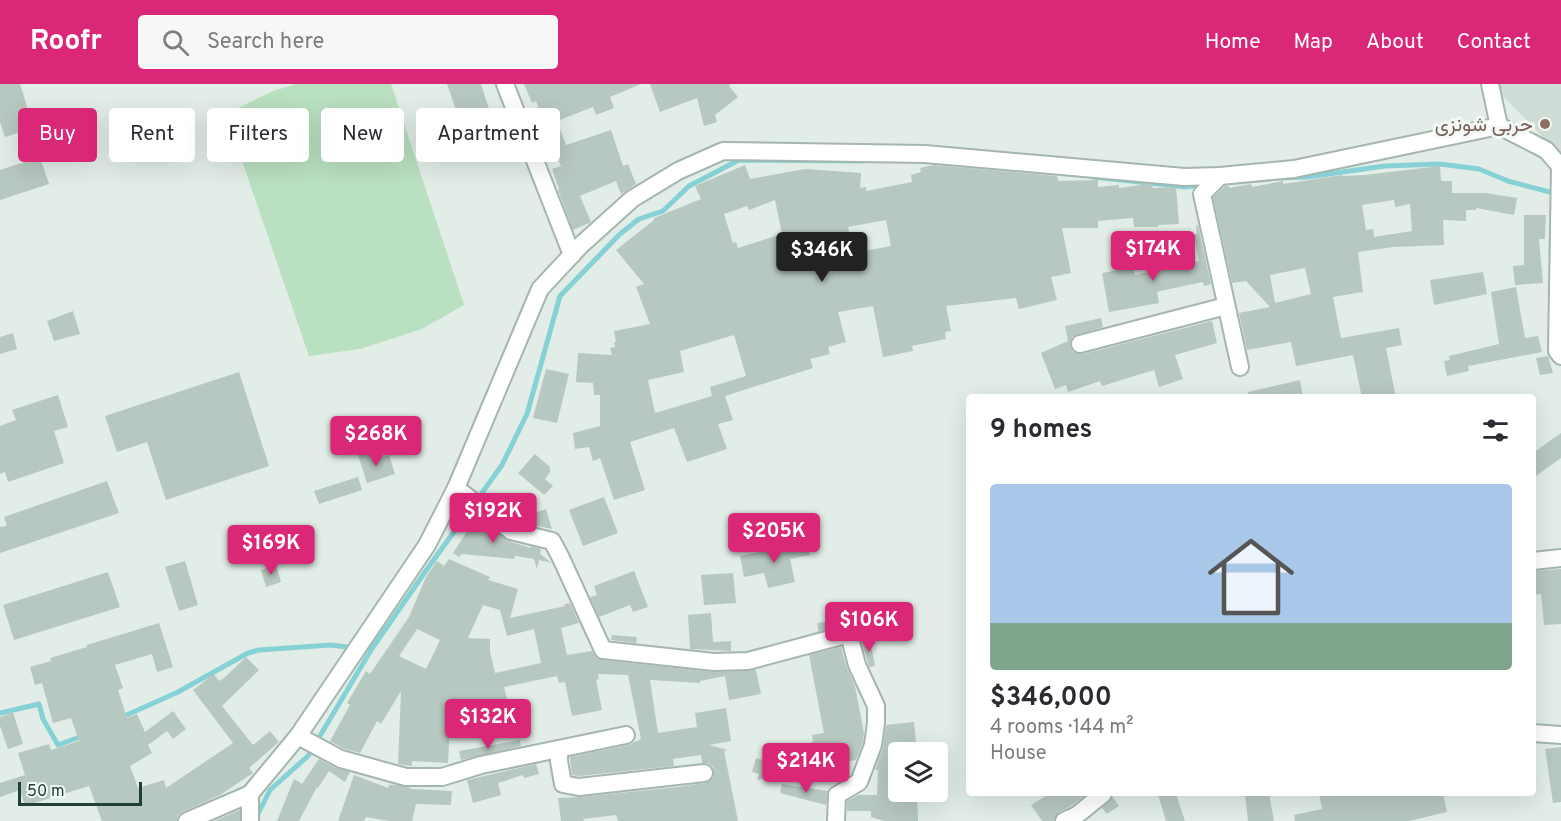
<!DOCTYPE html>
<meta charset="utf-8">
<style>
:root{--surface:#fff;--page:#f7f7f7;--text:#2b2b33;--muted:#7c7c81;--line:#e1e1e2;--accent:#db2777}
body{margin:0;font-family:Overpass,Vazirmatn,sans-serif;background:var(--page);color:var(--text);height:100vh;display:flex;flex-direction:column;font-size:22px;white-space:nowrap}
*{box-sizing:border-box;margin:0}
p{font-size:20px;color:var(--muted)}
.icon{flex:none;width:33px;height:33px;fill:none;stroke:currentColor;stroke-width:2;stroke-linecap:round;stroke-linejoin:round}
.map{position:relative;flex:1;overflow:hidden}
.panel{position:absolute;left:966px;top:310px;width:570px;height:402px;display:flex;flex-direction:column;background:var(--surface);border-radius:6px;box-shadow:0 6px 24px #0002}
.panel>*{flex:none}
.hud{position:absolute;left:18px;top:24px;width:570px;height:54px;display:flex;gap:12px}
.controls{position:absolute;left:888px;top:658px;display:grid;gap:12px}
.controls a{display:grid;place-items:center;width:60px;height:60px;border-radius:6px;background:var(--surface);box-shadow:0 6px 24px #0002;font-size:30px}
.scale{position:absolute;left:18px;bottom:15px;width:124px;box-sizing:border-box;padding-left:6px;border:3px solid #214034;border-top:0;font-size:16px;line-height:21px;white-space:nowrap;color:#214034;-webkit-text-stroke:4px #f3f9f6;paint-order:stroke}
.price{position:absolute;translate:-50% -51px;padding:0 14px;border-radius:6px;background:var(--accent);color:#fff;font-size:20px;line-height:39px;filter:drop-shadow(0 2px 3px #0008)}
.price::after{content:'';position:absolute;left:50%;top:36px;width:18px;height:14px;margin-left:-9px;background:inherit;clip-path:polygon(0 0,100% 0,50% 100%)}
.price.current{background:#222;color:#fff}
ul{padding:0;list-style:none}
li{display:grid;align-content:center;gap:12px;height:318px;padding:0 24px}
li+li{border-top:2px solid var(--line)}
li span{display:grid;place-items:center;height:186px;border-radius:6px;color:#555}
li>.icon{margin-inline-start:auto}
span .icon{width:108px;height:108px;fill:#fffc;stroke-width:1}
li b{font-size:26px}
h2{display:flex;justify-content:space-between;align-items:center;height:72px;padding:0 24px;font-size:26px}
.chip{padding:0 21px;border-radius:6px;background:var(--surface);box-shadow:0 6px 24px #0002;font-size:21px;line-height:54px}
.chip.current{background:var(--accent);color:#fff}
header{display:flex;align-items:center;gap:36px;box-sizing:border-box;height:84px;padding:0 30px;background:var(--accent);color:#fff}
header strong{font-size:28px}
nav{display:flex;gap:33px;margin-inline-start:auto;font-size:21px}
.search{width:420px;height:54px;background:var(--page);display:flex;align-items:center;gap:15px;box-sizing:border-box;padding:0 21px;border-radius:6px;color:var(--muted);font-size:22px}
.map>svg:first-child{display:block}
</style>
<header>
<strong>Roofr</strong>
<div class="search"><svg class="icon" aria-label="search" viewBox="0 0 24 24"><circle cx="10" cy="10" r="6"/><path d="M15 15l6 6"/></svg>Search here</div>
<nav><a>Home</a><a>Map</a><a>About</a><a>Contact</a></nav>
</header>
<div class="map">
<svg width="1561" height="737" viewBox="0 0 1561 737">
<rect width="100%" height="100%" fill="#e2ede7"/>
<path fill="#d0ddd6" d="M1497,0H1561V72L1499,8Z"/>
<path fill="#b9e0c0" d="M296,0H391L464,221L422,245L360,265L309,272L226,30L273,7Z"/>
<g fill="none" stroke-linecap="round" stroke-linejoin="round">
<g stroke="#86d1d6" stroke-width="5">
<path d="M1093,93L1186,103L1206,100"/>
<path d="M1278,94L1307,93L1385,82L1440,80L1479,85L1508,97L1557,110"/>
<path d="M0,629L39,620L43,635L58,661L85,651"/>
<path d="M120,634L178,608L248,569L259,566L331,561L355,564"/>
<path d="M255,736L270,706L308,672L371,566L425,488L502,381L527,330L560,212L620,150L639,135L663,127L689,102L739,76L863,77"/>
</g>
</g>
<g fill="#b7c8c0" fill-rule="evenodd">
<path d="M0,0H20L34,44L5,53L0,38Z"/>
<path d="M447,0H481L491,31L461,41Z"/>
<path d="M524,0H641L610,13L614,24L596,31L593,23L557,37L566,61L611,46L623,82L628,80L636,100L621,110L616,97L580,112L591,138L589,139L573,146L558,106L559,105L552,85L561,82L536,17L532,19Z"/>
<path d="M650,0H731L729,2L738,13L715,31L717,38L704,42L697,14L660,28Z"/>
<path d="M40,73L49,100L0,116V86Z"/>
<path d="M745,81L750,95L805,85L861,89L860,104L866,103V107L912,98L911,91L921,88L920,84L934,81L1057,92L1058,97L1098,96V103L1119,101V104L1148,100L1152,101L1153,104L1176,103L1179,140L1158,141V143H1134L1133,134L1098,137V144H1062L1071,189L1051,193L1057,216L1019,225L1016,214L946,222L951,247L945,248L946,255L912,262L913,267L883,273L873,222L838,228L846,258L828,263L830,270L810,275L813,284L725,312L733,336L718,340L727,365L687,378L674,344L630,358L645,406L614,416L600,374L593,377L589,363L575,365L573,349L600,342V311H594L593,299L576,298L578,269L612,271L610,264L615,263L614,258H616L614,247L650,240L636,203L644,200L616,166L654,136V134L701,115L695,102ZM775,116L782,150L738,164L736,158L733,159L724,130L747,122L749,126ZM886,136L891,162L854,169L848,143ZM734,251L746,292L710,303L712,312L655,329L648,296L684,288L680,267Z"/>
<path d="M1440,82L1441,97H1452V109H1486L1517,114L1514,131L1476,124V126H1466V137L1443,136L1444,161L1393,163L1358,168L1363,208L1333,213L1341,254L1399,244L1402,261L1386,264L1396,314H1362L1353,271L1296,282L1291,258L1247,266L1239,229L1270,223L1246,197L1232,199L1213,113L1225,102H1229V104L1251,100L1252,103L1283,97V100L1342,91L1343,92L1365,91ZM1394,116L1395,123L1410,120L1412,147L1374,153L1373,145L1366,146L1362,121ZM1305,184L1311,210L1275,219L1270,191Z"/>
<path d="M1524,131H1546L1545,155H1539L1543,199L1515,201L1513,182L1524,181Z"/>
<path d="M1198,141L1211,200L1204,202L1203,198L1160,207L1157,208L1159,219L1109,228L1102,189L1133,183L1135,191L1199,177L1194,151L1197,150L1196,142Z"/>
<path d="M1483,188L1487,210L1434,221L1430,196Z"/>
<path d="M1516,203L1525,254L1538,252L1542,268L1468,282L1469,287L1447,292L1444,277L1450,276L1449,272L1499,260L1491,208Z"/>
<path d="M73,227L80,250L54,257L47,237Z"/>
<path d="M1101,234L1103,243L1072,253L1070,262L1073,268L1083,270L1212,237L1217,259L1175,271L1183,295L1159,303L1154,286L1102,302L1100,297L1068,308L1066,301L1055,305L1041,269L1068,257L1065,242Z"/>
<path d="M13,249L17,265L0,270V253Z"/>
<path d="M1548,272L1553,289L1540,291L1536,274Z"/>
<path d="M546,285L569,290L557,339L533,334Z"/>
<path d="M239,288L269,382L166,416L147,358L117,368L105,332Z"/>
<path d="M1300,296L1303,314H1248V308Z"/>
<path d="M58,311L68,343L54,347L64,379L8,398L5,388L0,390V342L16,336L12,326Z"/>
<path d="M1561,349V374L1533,394V369Z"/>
<path d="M371,367L374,376L389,371L395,390L367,399L358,371Z"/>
<path d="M535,370L550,383V388L545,395L553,402L544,411L518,389Z"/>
<path d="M358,393L362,406L319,420L314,407Z"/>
<path d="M107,397L119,429L0,469V443L7,442L4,433Z"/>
<path d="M604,413L618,449L583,462L569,426Z"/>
<path d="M546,425L552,445L523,439L521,433Z"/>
<path d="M471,429L487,442L484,446L490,444L508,457L531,464L530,462L541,465L540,470L552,479L539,476L537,485L534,475L515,472L514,475L462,470L459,473L453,469L468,446L463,443Z"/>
<path d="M807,458L810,471L790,475L795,498L768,504L764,489L744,493L740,472Z"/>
<path d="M449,475L490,493L488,496L518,505L510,534L565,522L564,520L570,519L579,539L561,544L567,571L592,567L596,574L602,576L713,588L756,586L761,610L729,616L725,592L700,597V599L650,596L658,649L697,643L695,629L726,624L731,657L709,661L728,666L724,667L738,737H618L616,731L583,735L584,737H561L558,714L580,713L678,703L706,699L713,694V683L708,679H702L701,671L673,675L674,682L579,692L572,691L570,673L628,661L641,655L628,591L598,590L599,595L596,596L602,626L572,632L565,598L559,599L557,592L504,603L508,619L468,623L471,640L450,643L448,679L412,677V682L398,680L401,607L381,640L377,637L360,669L345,665L330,657L350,621L347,619L366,587L370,590L409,533L426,493L437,477L444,482ZM483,521L500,526L507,552L534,545L541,579L495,589L490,568V555L468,554ZM417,545L440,556L426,585L399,572Z"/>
<path d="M185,477L198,521L179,527L165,483Z"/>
<path d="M276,481L281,498L266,503L261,486Z"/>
<path d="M1561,485V540L1544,541L1541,510L1533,511V487Z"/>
<path d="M634,487L648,523L633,528L630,521L599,533L590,513L597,511L594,502Z"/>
<path d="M108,488L120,523L14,556L3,521Z"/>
<path d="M733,489L736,519L704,521L701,491Z"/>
<path d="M711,529L713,558L731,557V567L690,565L688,531Z"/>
<path d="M842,535L843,541L805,551L818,547L817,539Z"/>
<path d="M159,539L173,583L157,588L152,570L115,581L123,604L118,606L127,634L137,630L145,648L173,627L186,645L173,655L167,647L148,661L152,669L130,682L138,704L164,696L166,704L233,659L193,606L214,590L219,597L224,594L246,573L259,586L222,622L253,661L270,647L279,658L249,684L253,689L220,711L182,728L178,731L177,737H102L89,702L25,722L20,706L0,713V699L25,691L18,669L49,660L51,666L79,657L71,634L53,639L42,599L35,601L30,583L51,577L50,574L87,563V561Z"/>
<path d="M612,551L637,553L636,559L611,556Z"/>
<path d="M870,556L875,582L869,583L862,558Z"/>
<path d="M841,563L847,584L855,602L864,649L863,658L856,676L816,683L811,658H813L812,651L824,649L809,571Z"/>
<path d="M13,628L23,660L8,665L0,642V633Z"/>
<path d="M914,638L917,669H898V708H917L918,737H884L871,733V727H847V717L858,711H877L878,686H875L883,664L886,641Z"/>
<path d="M520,656L521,662L461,676L459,667Z"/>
<path d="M1561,663V718L1553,719L1545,665Z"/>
<path d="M756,674L801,686L757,696L759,690L752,688Z"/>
<path d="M319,675L336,684L350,688L345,698L329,687L318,704L317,703L299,737H277L294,695L302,700Z"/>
<path d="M536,680L539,690L524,694L523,691L498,699L501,711L473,719L467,696Z"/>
<path d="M354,691L388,704L389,701H397L411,704V705L452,707L451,721L416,720L412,737H389L366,733L364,737H338Z"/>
<path d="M782,700L828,707L826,721L780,709Z"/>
<path d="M1049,710H1087L1071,722L1059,728L1053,737H1042L1031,721Z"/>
<path d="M1158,710H1176L1185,737H1166Z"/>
<path d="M1245,710H1269L1274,737H1248Z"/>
<path d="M1319,710H1443L1447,728L1409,737H1295L1294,731L1322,725Z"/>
<path d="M1113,713L1119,722L1107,730L1102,724Z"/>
<path d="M240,726V737H214Z"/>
</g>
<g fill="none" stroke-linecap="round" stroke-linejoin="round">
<defs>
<g id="minor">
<path d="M505,0L572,171"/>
<path d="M1490,0L1499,42L1546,66L1560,82L1557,267L1561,272"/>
<path d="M1220,92L1202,110L1240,283"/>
<path d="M1080,260L1226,222"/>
<path d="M456,404L511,447L552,457L561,474L603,566L714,578L748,577L849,550L857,581L876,622V639L873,661L859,698L837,711L836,737"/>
<path d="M1533,477L1561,474"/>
<path d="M1533,649L1561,651"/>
<path d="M298,652L341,675L406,693H442L481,681L626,651"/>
<path d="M559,665V677L563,700L579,703L704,689"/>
<path d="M187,737L250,710"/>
<path d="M250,737V710L298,652L427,461L456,404L540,205L581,161L632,115L678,87L723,67L925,70L1184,93L1220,92L1294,85L1499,42"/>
<path d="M1064,737L1077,731L1103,710"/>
</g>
</defs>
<use href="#minor" stroke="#a4b6ae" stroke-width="20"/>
<use href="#minor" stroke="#fff" stroke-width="16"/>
</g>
<circle fill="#8d6e63" stroke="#f3f9f6" stroke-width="2" cx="1545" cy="40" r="6"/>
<g text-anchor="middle" stroke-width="6" stroke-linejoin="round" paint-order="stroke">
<g font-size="20" fill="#785e54" stroke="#f3f9f6" text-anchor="end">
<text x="1533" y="47">حربی شونزی</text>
</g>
</g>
</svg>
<div class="controls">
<a><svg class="icon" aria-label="layers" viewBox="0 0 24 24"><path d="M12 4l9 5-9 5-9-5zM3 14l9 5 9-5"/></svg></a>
</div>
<div class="scale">50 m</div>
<b class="price" style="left:1153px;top:198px">$174K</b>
<b class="price current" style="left:822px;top:199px">$346K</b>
<b class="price" style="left:376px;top:383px">$268K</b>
<b class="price" style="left:493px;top:460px">$192K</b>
<b class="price" style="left:774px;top:480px">$205K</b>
<b class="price" style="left:271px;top:492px">$169K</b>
<b class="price" style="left:869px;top:569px">$106K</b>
<b class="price" style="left:488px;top:666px">$132K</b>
<b class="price" style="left:806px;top:710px">$214K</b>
<div class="hud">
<a class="chip current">Buy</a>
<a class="chip">Rent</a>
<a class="chip">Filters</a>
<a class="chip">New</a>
<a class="chip">Apartment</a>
</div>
<section class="panel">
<h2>9 homes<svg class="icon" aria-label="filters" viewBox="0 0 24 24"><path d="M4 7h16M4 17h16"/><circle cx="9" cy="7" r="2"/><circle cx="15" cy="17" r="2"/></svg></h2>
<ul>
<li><span style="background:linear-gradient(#a9c7e8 75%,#7fa58c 0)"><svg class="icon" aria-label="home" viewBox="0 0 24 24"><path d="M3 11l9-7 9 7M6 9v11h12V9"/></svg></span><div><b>$346,000</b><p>4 rooms · 144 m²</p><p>House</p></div></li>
</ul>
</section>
</div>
